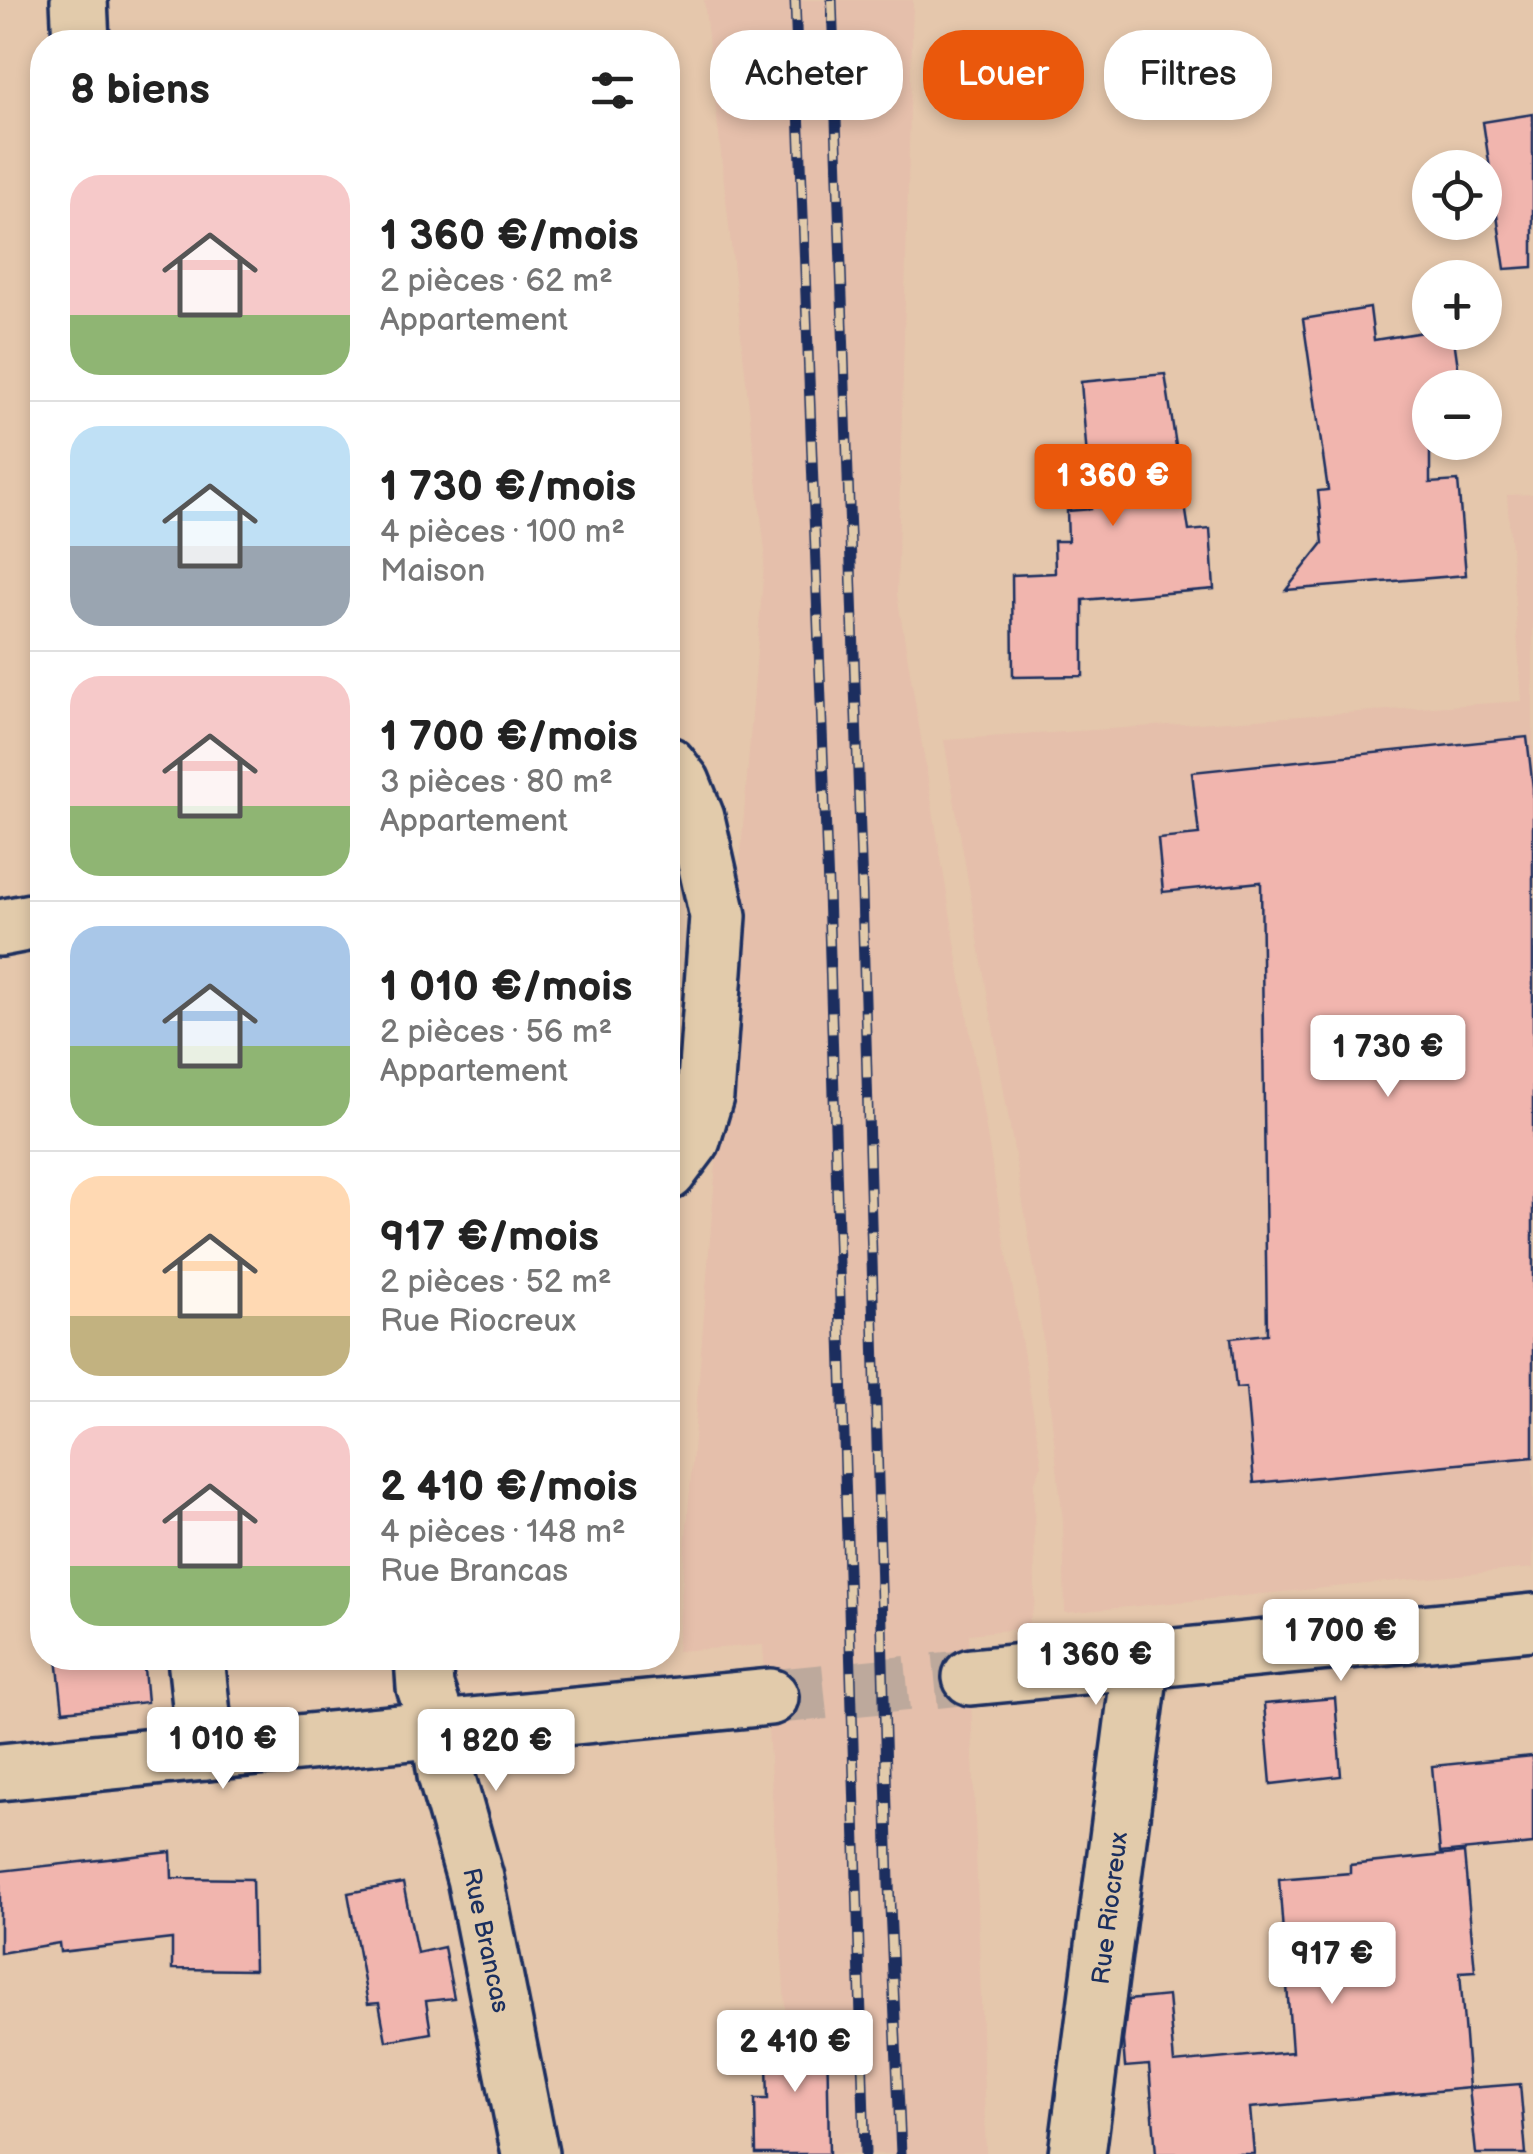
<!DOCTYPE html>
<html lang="fr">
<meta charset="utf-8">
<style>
:root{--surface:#fff;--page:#f2f2f2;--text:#222;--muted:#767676;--line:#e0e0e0;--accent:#ea580c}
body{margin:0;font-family:"Balsamiq Sans",sans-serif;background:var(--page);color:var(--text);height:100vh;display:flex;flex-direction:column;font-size:38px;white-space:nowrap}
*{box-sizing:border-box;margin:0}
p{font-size:32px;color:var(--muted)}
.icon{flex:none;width:55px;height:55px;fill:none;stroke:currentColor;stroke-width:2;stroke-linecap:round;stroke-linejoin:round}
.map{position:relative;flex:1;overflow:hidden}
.drawer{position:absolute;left:30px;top:30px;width:650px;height:1640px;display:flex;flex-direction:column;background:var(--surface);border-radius:40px;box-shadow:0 5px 15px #0003}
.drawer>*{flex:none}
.guide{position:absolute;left:710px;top:30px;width:672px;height:90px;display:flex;gap:20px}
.buttons{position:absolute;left:1412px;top:150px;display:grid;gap:20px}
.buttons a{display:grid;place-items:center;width:90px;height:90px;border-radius:50%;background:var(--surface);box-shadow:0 5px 15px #0003;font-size:50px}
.price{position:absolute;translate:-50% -85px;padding:0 22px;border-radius:10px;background:#fff;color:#222;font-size:32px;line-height:65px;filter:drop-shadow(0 2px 5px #0008)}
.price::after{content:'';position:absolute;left:50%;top:60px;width:30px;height:22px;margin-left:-15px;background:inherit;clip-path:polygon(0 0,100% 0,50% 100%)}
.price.on{background:var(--accent);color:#fff}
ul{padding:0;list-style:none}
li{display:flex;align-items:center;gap:30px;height:250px;padding:0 40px}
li+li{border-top:2px solid var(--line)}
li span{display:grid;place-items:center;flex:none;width:280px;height:200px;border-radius:30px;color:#555}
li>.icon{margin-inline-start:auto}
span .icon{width:120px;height:120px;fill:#fffc;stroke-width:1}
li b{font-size:42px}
h2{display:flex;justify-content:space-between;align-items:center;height:120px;padding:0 40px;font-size:42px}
.chip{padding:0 35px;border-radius:40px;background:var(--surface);box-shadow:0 5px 15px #0003;font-size:35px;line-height:90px}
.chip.on{background:var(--accent);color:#fff}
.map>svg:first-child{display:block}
</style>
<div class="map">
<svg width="1533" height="2154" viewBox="0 0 1533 2154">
<rect width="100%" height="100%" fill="#e5c7ac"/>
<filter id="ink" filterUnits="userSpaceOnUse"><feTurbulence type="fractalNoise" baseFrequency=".01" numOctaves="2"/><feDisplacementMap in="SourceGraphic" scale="20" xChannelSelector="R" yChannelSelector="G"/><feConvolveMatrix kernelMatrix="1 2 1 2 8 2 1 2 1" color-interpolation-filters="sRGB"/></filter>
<g filter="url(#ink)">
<g fill="#e5bfab">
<path d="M704,0H913L897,594L1042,1465L1034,1484L1035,1603L1027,1628L969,1634L986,2154H794L763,1645L677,1651L765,552Z"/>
<path d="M1533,494V1568L1065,1613L1063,1521L1036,1279L944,740L1522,701L1507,495Z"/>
</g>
<g fill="#f1b5ae" stroke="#1b2f5e" stroke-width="2.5">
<path d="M1533,114V267L1505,269L1483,122Z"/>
<path d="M1370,308L1374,340L1423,332H1453L1461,388H1430V483L1458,481L1466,575L1286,590L1323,543L1318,491L1328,490L1303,319Z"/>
<path d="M1165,374L1189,531L1210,529L1214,589L1083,600V676L1013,677L1012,575L1055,573L1054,541H1068L1067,511L1091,509L1081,382Z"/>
<path d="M1527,737L1533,788V1457L1254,1483L1246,1387L1236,1388L1231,1338L1267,1334L1261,882L1163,892L1158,839L1199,835L1192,772Z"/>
<path d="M57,1658H143L147,1702L63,1711Z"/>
<path d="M1335,1698L1341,1776L1271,1784L1264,1704Z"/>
<path d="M1533,1756V1844L1440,1853L1432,1766Z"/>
<path d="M171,1852L172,1878L252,1879L254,1970L172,1969V1939L60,1952L59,1943L0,1953V1871Z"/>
<path d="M1464,1853L1475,1971L1460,1972L1469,2088L1250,2108L1254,2154H1156L1149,2065L1125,2067L1123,2041L1128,2000L1168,1996L1174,2063L1292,2052L1279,1879L1350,1873V1865Z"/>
<path d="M403,1883L417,1953L444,1947L454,1998L426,2001L431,2033L386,2041L379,2003L368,2004L348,1893Z"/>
<path d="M827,2029L829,2154H756L755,2099H768L766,2030Z"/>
<path d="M1520,2084L1526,2154H1476L1469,2088Z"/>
</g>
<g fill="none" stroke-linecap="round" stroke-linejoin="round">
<path stroke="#bda99c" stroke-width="55" stroke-dasharray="55 28" stroke-linecap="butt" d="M770,1697L971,1677"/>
<defs>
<g id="minor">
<path d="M79,0L81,42"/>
<path d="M668,765L682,783L696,818L718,916L705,1096L692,1140L668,1172"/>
<path d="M0,928L42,920"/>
<path d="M196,1658L206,1752"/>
<path d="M423,1658L425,1687L439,1728L446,1775L475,1878L530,2154"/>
<path d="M1077,2154L1141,1661"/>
</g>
<g id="major">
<path d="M971,1677L1533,1622"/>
<path d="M0,1772L770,1697"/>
</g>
</defs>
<use href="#minor" stroke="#1b2f5e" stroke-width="62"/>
<use href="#major" stroke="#1b2f5e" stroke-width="62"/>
<use href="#minor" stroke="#e2cbab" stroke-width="55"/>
<use href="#major" stroke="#e2cbab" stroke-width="55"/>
<defs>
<g id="rail">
<path d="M795,0L828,890L865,2154"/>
<path d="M832,0L862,892L889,1884L901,2154"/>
</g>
</defs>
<use href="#rail" stroke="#1b2f5e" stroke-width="11"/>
<use href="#rail" stroke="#e2cbab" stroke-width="8" stroke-dasharray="22" stroke-linecap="butt"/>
</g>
</g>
<g text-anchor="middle" stroke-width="8" stroke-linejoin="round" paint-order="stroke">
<g font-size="25" fill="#1b2f5e" stroke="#e2cbab">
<text transform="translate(1109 1908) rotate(-83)" y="9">Rue Riocreux</text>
<text transform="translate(487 1940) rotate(78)" y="9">Rue Brancas</text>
</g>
</g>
</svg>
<div class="buttons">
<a><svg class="icon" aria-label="locate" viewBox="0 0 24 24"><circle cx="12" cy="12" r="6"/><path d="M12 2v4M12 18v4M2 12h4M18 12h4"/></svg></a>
<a>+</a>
<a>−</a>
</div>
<b class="price on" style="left:1113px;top:529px">1 360 €</b>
<b class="price" style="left:1388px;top:1100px">1 730 €</b>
<b class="price" style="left:1341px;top:1684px">1 700 €</b>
<b class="price" style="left:1096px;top:1708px">1 360 €</b>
<b class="price" style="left:223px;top:1792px">1 010 €</b>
<b class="price" style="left:496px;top:1794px">1 820 €</b>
<b class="price" style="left:1332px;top:2007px">917 €</b>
<b class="price" style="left:795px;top:2095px">2 410 €</b>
<div class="guide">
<a class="chip">Acheter</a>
<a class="chip on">Louer</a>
<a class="chip">Filtres</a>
</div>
<section class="drawer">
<h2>8 biens<svg class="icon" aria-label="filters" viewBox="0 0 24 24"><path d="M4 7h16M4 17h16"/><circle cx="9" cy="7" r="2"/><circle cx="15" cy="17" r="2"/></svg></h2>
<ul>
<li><span style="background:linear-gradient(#f6c9c9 70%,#8fb573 0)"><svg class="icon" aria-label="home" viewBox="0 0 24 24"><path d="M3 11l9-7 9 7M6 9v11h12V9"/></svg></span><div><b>1 360 €/mois</b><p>2 pièces · 62 m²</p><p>Appartement</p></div></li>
<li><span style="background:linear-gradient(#bfe0f5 60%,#9aa5b1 0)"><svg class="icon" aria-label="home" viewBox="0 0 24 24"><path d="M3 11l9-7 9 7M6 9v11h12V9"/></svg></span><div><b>1 730 €/mois</b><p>4 pièces · 100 m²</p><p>Maison</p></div></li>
<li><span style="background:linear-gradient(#f6c9c9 65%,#8fb573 0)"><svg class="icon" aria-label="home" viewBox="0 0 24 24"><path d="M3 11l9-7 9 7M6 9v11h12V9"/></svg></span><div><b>1 700 €/mois</b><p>3 pièces · 80 m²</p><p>Appartement</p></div></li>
<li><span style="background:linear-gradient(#a9c7e8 60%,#8fb573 0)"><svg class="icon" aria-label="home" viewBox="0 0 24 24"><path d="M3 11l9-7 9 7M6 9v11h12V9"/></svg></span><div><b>1 010 €/mois</b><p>2 pièces · 56 m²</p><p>Appartement</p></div></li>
<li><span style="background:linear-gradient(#ffd9b3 70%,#c2b280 0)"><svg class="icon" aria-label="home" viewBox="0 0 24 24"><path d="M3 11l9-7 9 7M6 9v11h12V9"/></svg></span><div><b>917 €/mois</b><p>2 pièces · 52 m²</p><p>Rue Riocreux</p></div></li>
<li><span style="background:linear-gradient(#f6c9c9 70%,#8fb573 0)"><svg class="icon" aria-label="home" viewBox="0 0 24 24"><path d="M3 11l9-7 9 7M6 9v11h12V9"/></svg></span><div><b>2 410 €/mois</b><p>4 pièces · 148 m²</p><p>Rue Brancas</p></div></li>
</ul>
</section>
</div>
